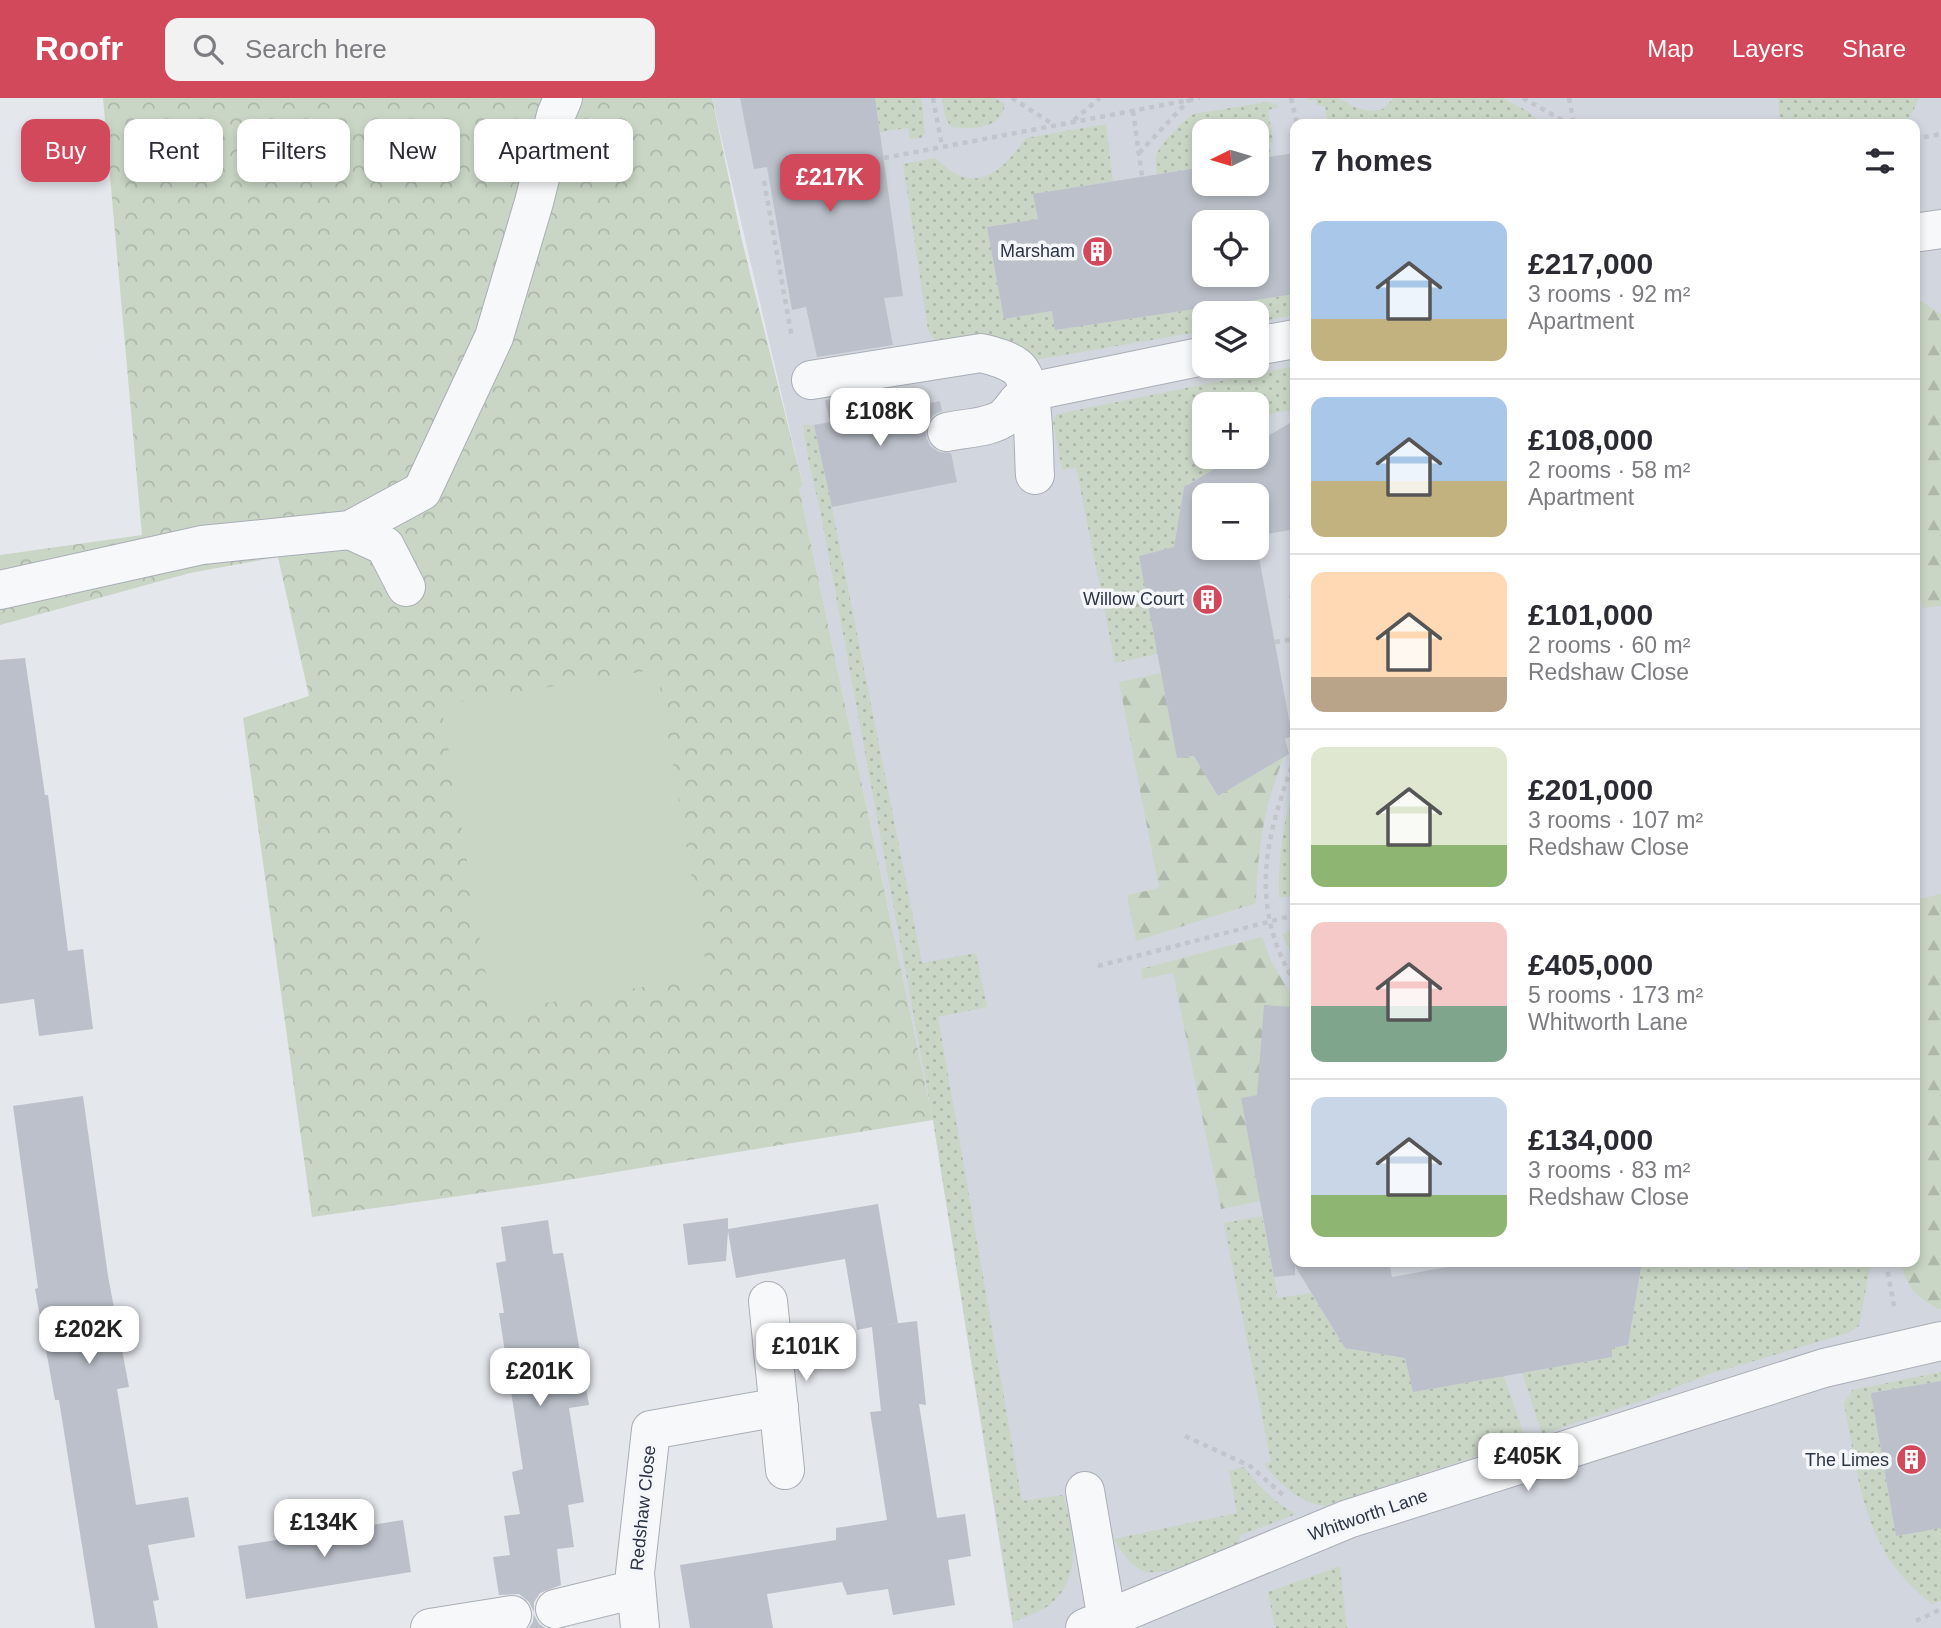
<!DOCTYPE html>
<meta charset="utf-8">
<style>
:root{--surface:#fff;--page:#f2f2f3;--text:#2b2b33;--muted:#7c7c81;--line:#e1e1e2;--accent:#d1495b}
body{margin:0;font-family:Arial,sans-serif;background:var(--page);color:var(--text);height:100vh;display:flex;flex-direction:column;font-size:26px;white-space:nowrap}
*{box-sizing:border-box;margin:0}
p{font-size:23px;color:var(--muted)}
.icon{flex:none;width:38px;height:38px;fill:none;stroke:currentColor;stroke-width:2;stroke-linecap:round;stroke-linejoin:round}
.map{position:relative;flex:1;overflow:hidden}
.panel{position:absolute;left:1290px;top:21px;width:630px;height:1148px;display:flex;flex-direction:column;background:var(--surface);border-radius:14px;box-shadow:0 4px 10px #0003}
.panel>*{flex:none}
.banner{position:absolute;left:21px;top:21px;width:665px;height:63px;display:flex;gap:14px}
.needle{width:46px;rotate:265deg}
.controls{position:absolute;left:1192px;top:21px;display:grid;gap:14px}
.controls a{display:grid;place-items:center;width:77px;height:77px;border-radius:14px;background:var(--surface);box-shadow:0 4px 10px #0003;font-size:35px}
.price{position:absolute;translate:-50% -60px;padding:0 16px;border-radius:14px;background:#fff;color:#222;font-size:23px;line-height:46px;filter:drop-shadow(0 2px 4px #0008)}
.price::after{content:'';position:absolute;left:50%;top:42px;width:21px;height:16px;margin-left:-10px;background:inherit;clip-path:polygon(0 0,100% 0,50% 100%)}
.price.active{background:var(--accent);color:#fff}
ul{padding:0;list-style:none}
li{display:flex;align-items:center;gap:21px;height:175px;padding:0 21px}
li+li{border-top:2px solid var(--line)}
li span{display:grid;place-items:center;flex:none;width:196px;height:140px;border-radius:14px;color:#555}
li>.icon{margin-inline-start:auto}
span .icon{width:84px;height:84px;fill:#fffc;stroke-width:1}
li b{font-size:30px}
h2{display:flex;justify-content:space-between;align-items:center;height:84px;padding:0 21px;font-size:30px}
.pill{padding:0 24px;border-radius:14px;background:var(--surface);box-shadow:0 4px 10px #0003;font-size:24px;line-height:63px}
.pill.active{background:var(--accent);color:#fff}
header{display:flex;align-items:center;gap:42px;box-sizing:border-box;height:98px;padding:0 35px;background:var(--accent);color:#fff}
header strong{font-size:33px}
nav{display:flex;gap:38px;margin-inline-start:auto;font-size:24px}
.search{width:490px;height:63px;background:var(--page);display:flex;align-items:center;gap:18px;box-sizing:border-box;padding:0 24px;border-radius:14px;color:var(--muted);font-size:26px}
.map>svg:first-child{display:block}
</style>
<header>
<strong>Roofr</strong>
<div class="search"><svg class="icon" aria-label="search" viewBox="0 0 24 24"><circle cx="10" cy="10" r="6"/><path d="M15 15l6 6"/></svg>Search here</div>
<nav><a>Map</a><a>Layers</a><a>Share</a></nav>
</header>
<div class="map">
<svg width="1941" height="1530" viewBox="0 0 1941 1530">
<defs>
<pattern id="grass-dots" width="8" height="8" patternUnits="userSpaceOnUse" patternTransform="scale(1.75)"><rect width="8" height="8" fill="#c9d6c5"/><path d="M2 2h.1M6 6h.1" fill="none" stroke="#adb8ab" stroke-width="1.8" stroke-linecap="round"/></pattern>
<pattern id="forest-firs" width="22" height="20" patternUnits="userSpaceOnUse" patternTransform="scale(1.75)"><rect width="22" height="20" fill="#c9d6c5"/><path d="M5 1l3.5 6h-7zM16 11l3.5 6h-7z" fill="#adb8ab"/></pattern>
<pattern id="park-crowns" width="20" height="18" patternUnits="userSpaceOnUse" patternTransform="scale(1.75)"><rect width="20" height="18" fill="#c9d6c5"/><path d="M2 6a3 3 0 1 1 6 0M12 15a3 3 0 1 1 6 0" fill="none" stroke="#adb8ab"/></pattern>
</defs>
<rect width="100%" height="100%" fill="#e4e7ec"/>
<path fill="#d2d6de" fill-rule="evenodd" d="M712,0H1941V1530H1013L933,1022L799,390L803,388ZM1295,26H1914V1164H1295ZM1204,33H1256V86H1204ZM1204,124H1256V177H1204ZM1204,215H1256V268H1204ZM1204,306H1256V359H1204ZM1204,397H1256V450H1204Z"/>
<g fill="url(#grass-dots)">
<path d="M875,0H921L925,35L921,40L910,41L908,30L880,34Z"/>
<path d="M942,0H996L1005,6C1001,32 973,31 951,29L945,19Z"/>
<path d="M1308,0H1339L1354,9L1370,13L1383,11L1394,0H1503L1527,13L1544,26H1327L1325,8L1317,7L1316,2H1308Z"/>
<path d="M1778,0H1919L1907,26H1777L1780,22Z"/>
<path d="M1267,4L1276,6L1279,9L1268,12L1273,44L1269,45L1271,58L1257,61L1256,33H1204V69L1157,76C1156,70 1155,64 1156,59C1158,47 1184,22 1194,16Z"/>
<path d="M1106,26L1113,83L1034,96L1038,121L987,129L1004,221L1052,213L1055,232L1295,196V217L1257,224L1256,215H1204V233L1029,263L936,244L928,232L903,66L935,60C942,65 950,74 958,77C988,90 1010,62 1026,40Z"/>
<path d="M1295,268V311L1257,319L1256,306H1204V359H1235L1184,389L1174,449L1139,458L1158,556L1115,565L1076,369L1062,372L1053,324L1057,316Z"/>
<path d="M803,327H814L832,409L922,865L976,855L987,909L938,919L1022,1403L1063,1397C1074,1434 1084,1482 1048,1508C1038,1515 1024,1519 1013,1524L933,1022L820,411L810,371Z"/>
<path d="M1295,686V797L1279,800C1278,761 1283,723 1295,686Z"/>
<path d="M1262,1118L1278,1200L1311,1195L1345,1250L1405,1260L1413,1294L1504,1278L1526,1342L1324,1408C1299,1404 1279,1386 1264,1366L1271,1364L1224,1125Z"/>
<path d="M1631,1164H1695L1747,1172L1749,1164H1871L1859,1228L1848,1235L1707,1277L1644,1302L1542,1336L1522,1275L1612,1259V1250L1628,1247L1642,1166Z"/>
<path d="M1941,1274V1283L1871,1295L1896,1438L1941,1430V1503L1932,1506C1862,1453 1860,1385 1844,1306L1852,1292Z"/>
<path d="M1244,1369C1260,1390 1274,1404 1296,1416L1241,1437L1237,1448C1216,1456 1164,1480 1143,1473C1130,1468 1121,1452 1114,1441L1237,1415L1229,1373Z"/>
<path d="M1340,1468L1347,1530H1275L1268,1494Z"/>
</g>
<g fill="url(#forest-firs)">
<path d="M1915,199L1941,216V508L1922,510L1914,467Z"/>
<path d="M1161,575L1177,660L1194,658L1218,698L1284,659C1264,706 1257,754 1256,805L1136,843L1127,797L1159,790L1119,584Z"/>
<path d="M1941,796V1211H1938C1915,1197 1907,1191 1901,1164H1914L1915,802Z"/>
<path d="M1295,832V865L1282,836Z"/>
<path d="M1262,839L1271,863L1295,903V954L1261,949L1257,997L1241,1001L1260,1103L1221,1111L1173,875L1143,881L1141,871Z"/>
</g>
<path fill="url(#park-crowns)" d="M103,0H712L742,143L803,388L799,390L933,1022L537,1087L312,1119L243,620L309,598L278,459L190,475L0,527V457L142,437Z"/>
<path fill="#c9d6c5" d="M657,571L708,878L492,914L441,607Z"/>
<g fill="#bbc0ca" fill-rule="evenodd">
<path d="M740,0H875L903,198L884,200L893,247L817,259L806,209L792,212L767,69L754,71Z"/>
<path d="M1295,55V196L1055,232L1052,213L1004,221L987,129L1038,121L1033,96L1204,69V86H1256V61ZM1204,124H1256V177H1204Z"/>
<path d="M902,290L906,310L940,303L942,313L933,317L927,326L926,339L930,348L939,354L951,355L957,384L832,409L814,327L830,324L825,302Z"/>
<path d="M1295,322V431L1256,438V397H1204V450H1256V443L1292,638L1285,641L1289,656L1218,698L1194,658L1177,660L1139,458L1174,449L1184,389L1235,359H1256V345Z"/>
<path d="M25,560L45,697H48L68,853L83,851L93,931L39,938L34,901L0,906V562Z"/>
<path d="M1264,907L1295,909V1164H1389L1392,1179L1476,1164H1642L1628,1247L1612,1250V1259L1413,1294L1405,1260L1345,1250L1295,1168V1177L1274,1179L1241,1000L1257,997Z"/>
<path d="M83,998L108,1178L129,1289L117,1291L136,1407L188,1399L195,1439L148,1447L159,1502L153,1503L158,1530H95L59,1302H55L35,1191L38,1190L13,1008Z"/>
<path d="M878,1106L898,1225L883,1227L917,1223L926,1307L919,1306L937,1420L965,1416L971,1458L948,1462L955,1507L893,1517L888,1491L847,1497L842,1484L767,1496L773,1530H690L680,1467L836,1442V1430L887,1422L870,1314L881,1313L872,1229L857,1232L845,1161L736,1180L728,1133L726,1163L688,1167L683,1126L728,1120V1131Z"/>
<path d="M548,1122L553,1156L563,1155L589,1307L569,1310L584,1404L568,1407L574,1449L557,1451L561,1487L540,1495L534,1504V1517L539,1526L545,1530H529L533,1524L534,1514L529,1504L519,1496L499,1497L493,1459L510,1457L504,1418L520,1416L512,1374L523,1371L499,1215H504L496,1165L506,1163L501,1129Z"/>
<path d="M1941,1283V1430L1896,1438L1871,1295Z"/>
<path d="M403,1422L411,1474L246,1501L238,1448Z"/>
</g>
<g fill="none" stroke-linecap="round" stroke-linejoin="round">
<defs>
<g id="minor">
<path d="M1914,135L1941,131"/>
<path d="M1256,248L1295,241"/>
<path d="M811,282L981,255C994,258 1006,261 1017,269C1036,285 1033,352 1035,377"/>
<path d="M947,334C964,330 993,330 1006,318C1016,308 1015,303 1029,294L1204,258"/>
<path d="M350,432L385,448L406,489"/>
<path d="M0,492L202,447L350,432L422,393L494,239L534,104L556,17L563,0"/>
<path d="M768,1203L785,1372"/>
<path d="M1085,1393L1107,1522"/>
<path d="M555,1511L636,1491"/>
<path d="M430,1530L512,1517"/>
<path d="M640,1530L635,1475L651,1332L779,1309"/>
<path d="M1085,1530L1348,1421L1824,1270L1941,1243"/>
</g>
</defs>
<use href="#minor" stroke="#a9aeb7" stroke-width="40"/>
<g stroke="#c2c5cb" stroke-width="4.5" stroke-dasharray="5 5" stroke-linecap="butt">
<path d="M933,0L942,48"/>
<path d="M1012,0L1054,27"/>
<path d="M1291,0L1297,26"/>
<path d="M1523,0L1569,26"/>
<path d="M1569,0L1574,26"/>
<path d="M1133,13L1142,78"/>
<path d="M1074,22L1100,0"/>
<path d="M1914,41L1941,36"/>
<path d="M1139,55L1189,2"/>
<path d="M884,60L1200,0"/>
<path d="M764,83L792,240"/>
<path d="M1295,497L1291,499L1295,519"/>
<path d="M1275,544L1295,541"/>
<path d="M1295,660C1265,740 1248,807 1295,885"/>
<path d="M1098,868L1295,817"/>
<path d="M1886,1164L1894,1208"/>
<path d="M1185,1338L1250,1368L1283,1397"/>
<path d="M1916,1523L1941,1511"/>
</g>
<use href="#minor" stroke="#f7f8fa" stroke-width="38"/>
</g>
<defs>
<symbol id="building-disc" viewBox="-11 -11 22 22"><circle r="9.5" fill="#d1495b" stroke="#f4f6f9"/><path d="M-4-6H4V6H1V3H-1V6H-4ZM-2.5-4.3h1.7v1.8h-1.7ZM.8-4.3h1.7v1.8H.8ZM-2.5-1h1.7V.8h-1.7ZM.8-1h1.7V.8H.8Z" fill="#fff"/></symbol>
</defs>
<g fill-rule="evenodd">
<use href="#building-disc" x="1080" y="136" width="35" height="35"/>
<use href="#building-disc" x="1190" y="484" width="35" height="35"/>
<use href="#building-disc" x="1894" y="1344" width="35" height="35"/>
</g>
<g text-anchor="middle" stroke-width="7" stroke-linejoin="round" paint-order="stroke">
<g font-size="18" fill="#2b3445" stroke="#f4f6f9" text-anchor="end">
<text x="1075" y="159">Marsham</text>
<text x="1184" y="507">Willow Court</text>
<text x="1889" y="1368">The Limes</text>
</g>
<g font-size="18" fill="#2b3445" stroke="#f4f6f9">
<text transform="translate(643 1410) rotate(-84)" y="6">Redshaw Close</text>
<text transform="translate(1368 1417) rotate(-19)" y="6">Whitworth Lane</text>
</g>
</g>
</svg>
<div class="controls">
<a><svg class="needle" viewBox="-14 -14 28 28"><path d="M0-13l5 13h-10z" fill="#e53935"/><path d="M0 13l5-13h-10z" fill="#7c7c81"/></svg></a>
<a><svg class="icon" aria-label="locate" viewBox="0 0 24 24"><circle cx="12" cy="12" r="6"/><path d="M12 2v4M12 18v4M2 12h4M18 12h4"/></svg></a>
<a><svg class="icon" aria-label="layers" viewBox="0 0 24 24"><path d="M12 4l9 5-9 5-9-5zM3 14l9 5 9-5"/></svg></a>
<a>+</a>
<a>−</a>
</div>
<b class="price active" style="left:830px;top:116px">£217K</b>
<b class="price" style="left:880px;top:350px">£108K</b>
<b class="price" style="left:89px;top:1268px">£202K</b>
<b class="price" style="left:806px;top:1285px">£101K</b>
<b class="price" style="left:540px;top:1310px">£201K</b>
<b class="price" style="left:1528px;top:1395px">£405K</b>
<b class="price" style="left:324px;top:1461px">£134K</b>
<div class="banner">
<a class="pill active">Buy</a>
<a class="pill">Rent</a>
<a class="pill">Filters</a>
<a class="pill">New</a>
<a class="pill">Apartment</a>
</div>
<section class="panel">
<h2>7 homes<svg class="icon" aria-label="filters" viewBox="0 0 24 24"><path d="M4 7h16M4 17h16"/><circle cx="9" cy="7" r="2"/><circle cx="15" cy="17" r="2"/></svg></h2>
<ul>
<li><span style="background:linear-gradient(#a9c7e8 70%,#c2b280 0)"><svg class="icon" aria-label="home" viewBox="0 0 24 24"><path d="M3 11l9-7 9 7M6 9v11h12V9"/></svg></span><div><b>£217,000</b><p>3 rooms · 92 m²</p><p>Apartment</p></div></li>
<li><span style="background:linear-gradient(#a9c7e8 60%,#c2b280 0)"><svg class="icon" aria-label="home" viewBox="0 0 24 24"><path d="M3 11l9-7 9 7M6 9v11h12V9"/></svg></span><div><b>£108,000</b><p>2 rooms · 58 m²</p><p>Apartment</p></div></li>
<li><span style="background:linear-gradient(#ffd9b3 75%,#b9a48a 0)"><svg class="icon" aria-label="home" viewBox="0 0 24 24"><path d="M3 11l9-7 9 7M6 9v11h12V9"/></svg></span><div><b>£101,000</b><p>2 rooms · 60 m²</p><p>Redshaw Close</p></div></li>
<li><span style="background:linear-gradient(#dfe7d0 70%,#8fb573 0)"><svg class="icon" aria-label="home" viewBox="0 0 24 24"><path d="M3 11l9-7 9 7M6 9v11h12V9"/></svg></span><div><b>£201,000</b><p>3 rooms · 107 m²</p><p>Redshaw Close</p></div></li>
<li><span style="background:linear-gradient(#f6c9c9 60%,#7fa58c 0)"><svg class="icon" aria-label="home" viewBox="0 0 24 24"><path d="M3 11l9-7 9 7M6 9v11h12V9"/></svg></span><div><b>£405,000</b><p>5 rooms · 173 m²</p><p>Whitworth Lane</p></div></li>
<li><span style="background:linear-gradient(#c9d6e8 70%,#8fb573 0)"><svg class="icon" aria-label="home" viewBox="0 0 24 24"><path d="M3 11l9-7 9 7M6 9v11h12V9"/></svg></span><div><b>£134,000</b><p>3 rooms · 83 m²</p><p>Redshaw Close</p></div></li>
</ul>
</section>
</div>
